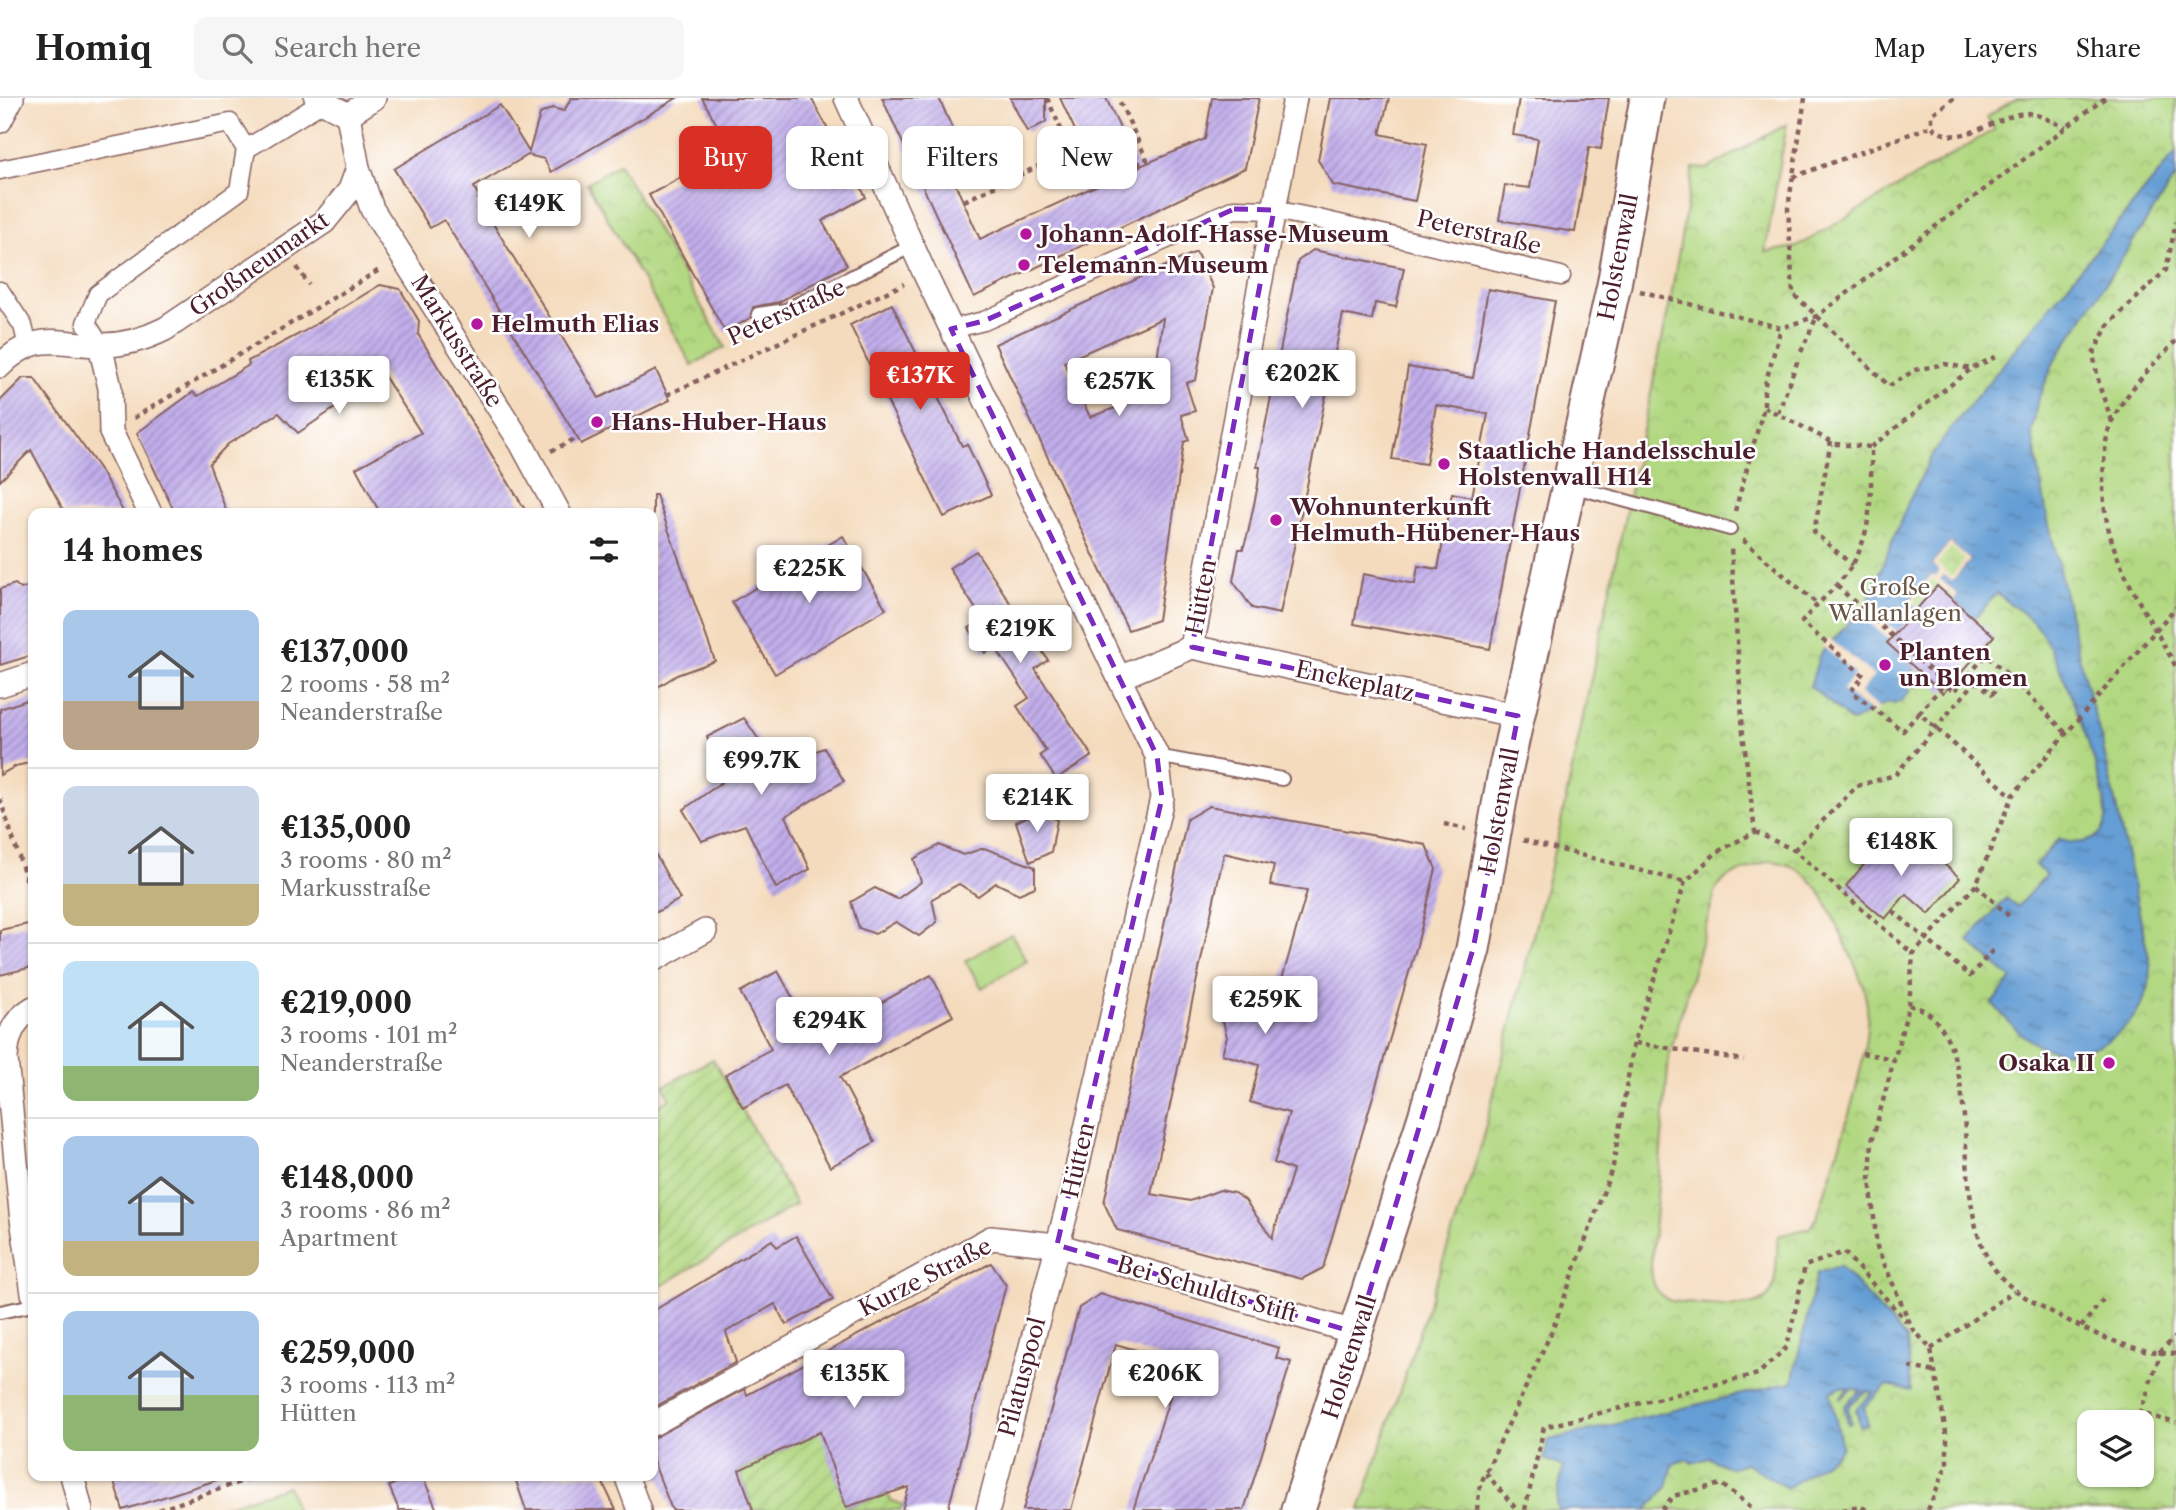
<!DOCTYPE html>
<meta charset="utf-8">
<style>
:root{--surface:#fff;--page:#f6f6f6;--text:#222;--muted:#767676;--line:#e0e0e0;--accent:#d93025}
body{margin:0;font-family:"Libre Caslon Text",serif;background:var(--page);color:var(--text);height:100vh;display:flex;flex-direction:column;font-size:26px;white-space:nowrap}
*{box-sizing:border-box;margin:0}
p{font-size:23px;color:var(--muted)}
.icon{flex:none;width:38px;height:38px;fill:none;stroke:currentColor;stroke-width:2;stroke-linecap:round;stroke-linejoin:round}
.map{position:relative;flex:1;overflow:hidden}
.details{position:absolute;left:28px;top:410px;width:630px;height:973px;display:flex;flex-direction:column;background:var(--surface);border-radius:14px;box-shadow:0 2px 5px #0004}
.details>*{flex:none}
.hud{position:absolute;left:679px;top:28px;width:665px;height:63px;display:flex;gap:14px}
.buttons{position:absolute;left:2077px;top:1312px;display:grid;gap:14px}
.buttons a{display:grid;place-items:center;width:77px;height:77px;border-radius:14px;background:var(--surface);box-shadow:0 2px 5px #0004;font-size:35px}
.price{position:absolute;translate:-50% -60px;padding:0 16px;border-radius:7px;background:#fff;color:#222;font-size:23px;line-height:46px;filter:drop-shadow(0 2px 4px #0008)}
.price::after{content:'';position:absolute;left:50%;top:42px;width:21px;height:16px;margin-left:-10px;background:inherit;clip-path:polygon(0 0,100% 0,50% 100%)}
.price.current{background:var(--accent);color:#fff}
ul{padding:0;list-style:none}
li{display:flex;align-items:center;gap:21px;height:175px;padding:0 35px}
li+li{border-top:2px solid var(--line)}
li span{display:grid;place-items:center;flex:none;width:196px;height:140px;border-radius:14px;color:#555}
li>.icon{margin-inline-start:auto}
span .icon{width:84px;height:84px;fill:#fffc;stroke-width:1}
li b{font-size:30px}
h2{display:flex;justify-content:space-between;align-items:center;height:84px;padding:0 35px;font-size:30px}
.tag{padding:0 24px;border-radius:14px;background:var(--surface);box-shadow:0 2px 5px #0004;font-size:24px;line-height:63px}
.tag.current{background:var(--accent);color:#fff}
header{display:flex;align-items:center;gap:42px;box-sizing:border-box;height:98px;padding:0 35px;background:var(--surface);border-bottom:2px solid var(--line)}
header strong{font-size:33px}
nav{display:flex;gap:38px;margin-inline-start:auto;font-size:24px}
.search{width:490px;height:63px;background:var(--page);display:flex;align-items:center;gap:18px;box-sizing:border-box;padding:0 24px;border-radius:14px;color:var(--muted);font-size:26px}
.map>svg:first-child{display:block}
</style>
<header>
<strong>Homiq</strong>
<div class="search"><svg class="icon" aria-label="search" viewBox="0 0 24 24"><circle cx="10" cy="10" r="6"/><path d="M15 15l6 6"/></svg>Search here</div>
<nav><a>Map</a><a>Layers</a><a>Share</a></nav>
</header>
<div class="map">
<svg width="2176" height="1412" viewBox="0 0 2176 1412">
<defs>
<pattern id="park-crowns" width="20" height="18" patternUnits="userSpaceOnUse" patternTransform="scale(1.75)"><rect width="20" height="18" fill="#b2d882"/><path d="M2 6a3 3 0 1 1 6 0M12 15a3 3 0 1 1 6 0" fill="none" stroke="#9bb970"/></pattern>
<pattern id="garden-furrows" width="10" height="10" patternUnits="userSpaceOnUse" patternTransform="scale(1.75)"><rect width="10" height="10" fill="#b2d882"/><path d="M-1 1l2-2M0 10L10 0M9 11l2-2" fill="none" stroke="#9bb970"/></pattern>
<pattern id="water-ripples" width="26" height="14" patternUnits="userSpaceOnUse" patternTransform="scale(1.75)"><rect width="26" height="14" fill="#659ed4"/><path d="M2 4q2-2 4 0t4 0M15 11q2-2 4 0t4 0" fill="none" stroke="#5580ac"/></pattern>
<pattern id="building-hatch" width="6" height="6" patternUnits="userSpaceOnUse" patternTransform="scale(1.75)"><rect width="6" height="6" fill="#c1aeeb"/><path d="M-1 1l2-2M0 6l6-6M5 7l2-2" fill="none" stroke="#9f8dbf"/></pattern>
</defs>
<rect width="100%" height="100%" fill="#fff"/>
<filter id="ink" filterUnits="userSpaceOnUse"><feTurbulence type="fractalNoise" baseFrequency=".0143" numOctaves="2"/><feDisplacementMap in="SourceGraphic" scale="14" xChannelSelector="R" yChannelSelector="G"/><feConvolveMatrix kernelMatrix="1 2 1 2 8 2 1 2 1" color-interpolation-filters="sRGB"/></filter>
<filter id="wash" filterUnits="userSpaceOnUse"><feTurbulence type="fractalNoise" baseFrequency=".00686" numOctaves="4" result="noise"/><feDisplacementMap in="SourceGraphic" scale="28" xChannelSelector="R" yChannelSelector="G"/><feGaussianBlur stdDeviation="1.57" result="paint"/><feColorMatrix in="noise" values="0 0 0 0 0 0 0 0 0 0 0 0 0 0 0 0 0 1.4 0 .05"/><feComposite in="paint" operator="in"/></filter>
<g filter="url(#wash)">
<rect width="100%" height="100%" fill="#f4dbbd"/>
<g fill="#b2d882" stroke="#7e7c56" stroke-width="2">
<path d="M1011,836L1027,863L982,890L965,863Z"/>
<path d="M288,1388L296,1412H213Z"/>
</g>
<g fill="url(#park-crowns)" stroke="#7e7c56" stroke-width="2" fill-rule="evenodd">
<path d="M2017,0H2176V1412H1360L1479,1055L1560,729L1671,199L1693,70L1707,71L1787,26L1765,154L1797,149L1995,31L1986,19ZM1769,763C1804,764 1823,793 1835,823C1846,849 1864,879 1867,908C1872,961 1833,1065 1817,1120L1809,1130L1778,1138C1776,1156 1778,1177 1771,1194C1761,1218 1694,1205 1671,1203C1655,1197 1652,1184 1651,1168L1669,959L1716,791L1727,779ZM2090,1325H2142V1377H2090Z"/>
<path d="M619,66L725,249L692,267L587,85Z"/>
</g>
<g fill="url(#garden-furrows)" stroke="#7e7c56" stroke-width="2">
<path d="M713,961L796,1106L653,1193V1011L670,1001L664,988Z"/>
<path d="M852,1317L828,1354L846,1409L888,1396L891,1403L904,1407L902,1412H753L739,1372Z"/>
</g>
<g fill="url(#water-ripples)" stroke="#585e80" stroke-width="2">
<path d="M2176,54V78L2054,264L2037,304L2032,335L2048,422L2082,571L2103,648L2151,869C2151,923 2094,970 2041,948C2020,939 2007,921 1992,905L2012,881L1968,843L2006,800L2017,809L2046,777L2035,767L2059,741C2079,750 2107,742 2106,717C2105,681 2061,565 2041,534C2031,518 2011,508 1997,495L1974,521L1954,502L1958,497L1940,482L1944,477L1952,483L1970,462L1950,445L1932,466L1940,473L1935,479L1932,476L1909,502L1918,511L1887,545L1915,570L1906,583L1910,593L1900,604L1886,605L1852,624L1810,588L1820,556L1867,505L1908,405L1930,361L1951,330Z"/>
<path d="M1840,1168L1907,1241L1911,1292L1887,1287L1864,1309L1868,1326L1860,1329L1856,1311L1873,1294L1865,1293L1848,1309L1851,1325L1848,1326L1844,1308L1861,1292L1852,1291L1840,1301L1848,1290L1839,1289L1830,1295L1842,1349L1835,1357L1787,1390L1746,1365L1730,1370L1709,1360L1692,1365L1687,1361L1673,1366L1667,1389L1647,1412H1558L1556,1406L1563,1369L1544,1361L1549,1342L1792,1284L1817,1175Z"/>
</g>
<g fill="#f4dbbd" fill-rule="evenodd">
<path d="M1950,445L1970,462L1952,483L1944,477L1940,481L1958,497L1951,505L1953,498L1932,481L1914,502L1920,513L1909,503L1932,476L1935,478L1939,473L1932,466ZM1951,449L1965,462L1951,479L1937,466Z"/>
<path d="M1864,503L1900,536L1892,545L1856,512Z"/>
<path d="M1829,540L1874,578L1860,595L1879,611L1874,616L1842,592L1855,576L1822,548Z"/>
</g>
<g id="blocks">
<g fill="url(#building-hatch)" fill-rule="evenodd">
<path d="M571,0H677L551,74L544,61L528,57L474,89L480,100L478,101L599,300L656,272L670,302L581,346L444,122L430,130L394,71L500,7L529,54L540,16L552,10L564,13Z"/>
<path d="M702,0H811L866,99L822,123L847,167L779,204L753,209L750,220L725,234L649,97L731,52Z"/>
<path d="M882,0H939L968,66L953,81L980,141L1100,86L1060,0H1106L1138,69L1205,41L1212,0H1259L1245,70L974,199Z"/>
<path d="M1010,0H1046V24L1027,34Z"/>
<path d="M1330,0H1389L1380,36L1427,46L1415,103L1333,87L1318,62Z"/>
<path d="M1519,0H1609L1601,51L1589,49L1575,134L1499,122L1505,87L1530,90L1538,41L1513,37Z"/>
<path d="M1313,152L1404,170L1396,209L1375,205L1372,222L1343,216L1280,516L1252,510L1233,483L1239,451H1243L1248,435L1258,387L1260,369H1257L1298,163Z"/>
<path d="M1196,154L1213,190L1196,282L1186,285L1195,313L1181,317L1189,342L1184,344L1158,522L1128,532L995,246ZM1163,220L1152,297L1090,319L1064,264Z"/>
<path d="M380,187L400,191L419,223L418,236L527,415H380L356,370L421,335L374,262L334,286L344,304L298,335L279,315L228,346L209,366L227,415H175L137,335L193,294L198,298L249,267L248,263L303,234Z"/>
<path d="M1488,191L1555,203L1490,551L1354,526L1363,476L1415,486L1418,468L1438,471L1452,395L1472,399L1488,316L1436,307L1426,366L1392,361L1408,269L1473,280Z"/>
<path d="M892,206L962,348L967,346L991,397L944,419L850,227Z"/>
<path d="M23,280H34L99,370L124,415H65L31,352L0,383V303Z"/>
<path d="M653,397H656L715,563L677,577L653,592Z"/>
<path d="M843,438L886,511L775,576L732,504Z"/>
<path d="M976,453L1048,562L1035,571L1092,658L1056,681L1040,657L1046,653L1017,608L1029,600L995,549L985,555L969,530L983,522L949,470Z"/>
<path d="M15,486L21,491L33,487V557L0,567V491Z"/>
<path d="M1937,488L1994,538L1943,595L1887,545Z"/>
<path d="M33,600V664L16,668L0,677V611Z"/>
<path d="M744,620L777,668L824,650L844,683L786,718L810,771L776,790L745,727L702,743L683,712L722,684L707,639Z"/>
<path d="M1209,708L1426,747L1436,771L1417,847L1323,1170L1302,1181L1117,1132L1104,1105L1187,721ZM1224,755L1274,767L1270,787L1307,793L1279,892L1243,882L1239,898L1221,915L1227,939L1222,956L1259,967L1250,1004L1289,1015L1274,1065L1293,1072L1272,1140L1245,1102L1234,1095L1220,1092L1190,1103L1151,1096Z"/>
<path d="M1040,712L1057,722L1051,754L1030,764L1016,724Z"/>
<path d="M1893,732L1931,765L1936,759L1960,780L1929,816L1906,796L1885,821L1846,788Z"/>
<path d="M939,747L963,757L984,750L1035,769V789L1019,796L996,785L978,798L959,786L932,801L937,824L919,838L896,824L875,836L859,830L851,804L875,790L897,801L921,784L914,761Z"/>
<path d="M653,752L680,801L653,816Z"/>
<path d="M33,825V869L0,877V832Z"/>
<path d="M778,873L815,941L931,877L953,918L840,979L875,1044L830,1069L785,987L743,1010L725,977L771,951L740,894Z"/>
<path d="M796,1138L833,1202L786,1227L775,1206L726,1234L736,1264L653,1310V1213L772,1142L777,1149Z"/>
<path d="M991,1165L1006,1187L948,1412H902L909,1389L846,1409L820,1334L739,1372L753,1412H672L653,1363V1340L745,1291L747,1297Z"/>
<path d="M1100,1196L1279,1250L1276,1260L1291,1264L1244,1412H1133L1179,1272L1167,1269L1169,1262L1116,1246L1071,1412H1023L1079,1210Z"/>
<path d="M112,1377H220V1381L123,1412Z"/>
<path d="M415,1377H422L437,1412H399L389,1388Z"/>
<path d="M514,1377H599L616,1412H526Z"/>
</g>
</g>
</g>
<g filter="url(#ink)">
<use href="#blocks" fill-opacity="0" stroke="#86615e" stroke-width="2"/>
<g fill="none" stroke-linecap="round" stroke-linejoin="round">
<defs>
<g id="service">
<path d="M758,216L786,212L912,148"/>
<path d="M1571,388L1730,431"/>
<path d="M1157,658L1282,681"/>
<path d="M0,1214L33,1207"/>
</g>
<g id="pedestrian">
<path d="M246,51L323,4"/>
<path d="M0,72L230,25L246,51L239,93L98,196L86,225L100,247"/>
<path d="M0,193L23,228L28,248"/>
<path d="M951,231L984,223L1234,111L1274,112L1314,120L1561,178"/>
</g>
<g id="minor">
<path d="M316,0L348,17"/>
<path d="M846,0L925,176L1119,580"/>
<path d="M348,17L358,70L372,111L521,345L559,415"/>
<path d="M348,17L374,0"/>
<path d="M0,23L12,0"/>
<path d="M100,247L110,290L111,334L150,415"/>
<path d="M0,268C37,231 59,247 102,247C125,247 145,241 165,231L324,124L350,92L358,70"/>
<path d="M1192,549L1295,0"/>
<path d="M1192,549L1518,618"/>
<path d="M0,587L33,576"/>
<path d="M653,862L705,833"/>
<path d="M33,910C13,922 7,939 6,961L21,1114L33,1195"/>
<path d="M653,1326L991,1140L1057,1147L1357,1235"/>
<path d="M72,1377L81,1412"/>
<path d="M626,1377L639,1412"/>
<path d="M988,1412L1072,1092L1162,700L1157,658L1119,580L1192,549"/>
</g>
<path id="secondary" d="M1298,1412L1425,1019L1473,851L1505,674L1614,187L1647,0"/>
</defs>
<use href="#service" stroke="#86615e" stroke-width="16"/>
<use href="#pedestrian" stroke="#86615e" stroke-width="21"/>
<use href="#minor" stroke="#86615e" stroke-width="26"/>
<use href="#secondary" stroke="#86615e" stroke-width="37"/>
<g stroke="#86615e" stroke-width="4.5" stroke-dasharray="5 5" stroke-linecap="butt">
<path d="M1047,0L1086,87L1147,62L1118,0"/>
<path d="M1805,0L1788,110L1793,196L1817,218"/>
<path d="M1954,0L1932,16V28C1956,54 1996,18 2024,15C2036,14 2054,25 2066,29"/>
<path d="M1793,79L1932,28"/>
<path d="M964,103L1071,53"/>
<path d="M297,169L309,187"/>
<path d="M1640,193L1781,230L1817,218L2105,0"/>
<path d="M2176,243C2155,264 2125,295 2112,323C2106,335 2105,352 2104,365C2096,448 2139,500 2176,569"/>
<path d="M1801,254L1817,218L1889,288L1915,272L1945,266L1971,271L1997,258"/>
<path d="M667,297L904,186"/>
<path d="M1764,309L1836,346L1871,349C1871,393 1874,439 1846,476C1833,493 1816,506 1802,524L1864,578L1851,593L1903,633L1919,615L2012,698"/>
<path d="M1778,315L1799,259"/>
<path d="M134,320L381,171"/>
<path d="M2112,323L2100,290L2093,256L2108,227L2166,172L2176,124"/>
<path d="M1831,343L1814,434L1852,467"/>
<path d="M1871,349L1971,271"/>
<path d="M551,353L577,340"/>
<path d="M1735,413L1764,309V290L1781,230"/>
<path d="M1743,442L1816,505"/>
<path d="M1837,488L1954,594L1986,557L2009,578"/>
<path d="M1976,583L1992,596L2009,578L2067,636"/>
<path d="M1919,615L1945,585"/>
<path d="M0,701L33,802"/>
<path d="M1444,726L1466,731"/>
<path d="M1755,734L1794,752L1913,856"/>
<path d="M1523,742L1685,784"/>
<path d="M1794,752L1857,688"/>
<path d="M1976,787L2011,820"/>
<path d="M1893,813L1970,878L1993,852"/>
<path d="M1909,907C1914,909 1923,911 1928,915C1987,964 1946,1109 1996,1173C2014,1197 2040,1207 2065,1221C2099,1239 2137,1255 2176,1256"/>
<path d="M1635,945L1744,962"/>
<path d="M1862,955L1894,961"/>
<path d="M2081,1229L2106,1198"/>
<path d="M1931,1251L2014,1193"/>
<path d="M2159,1254L2176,1239"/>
<path d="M1909,1269L1935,1274"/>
<path d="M2150,1285L2161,1254"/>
<path d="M2148,1293L2140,1315L2176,1325"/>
<path d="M1486,1375L1517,1412"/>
<path d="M159,1412L260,1377"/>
<path d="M1477,1412L1480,1387L1552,1233L1613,1068L1634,944L1685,784L1717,754L1755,734L1743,635L1731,449"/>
<path d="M1525,1412L1544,1329L1758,1276L1787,1249L1805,1168L1844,1154L1907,1224"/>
<path d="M1662,1412L1673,1398L1721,1386L1755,1412"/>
<path d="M1842,1412L1861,1409L1867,1412"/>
<path d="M1928,1412L1947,1366V1340L1931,1251L1912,1230L1877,1149L1870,1081L1872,1043L1909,907L1913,856L1976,787L2012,698L2176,509"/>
</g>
<use href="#service" stroke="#fff" stroke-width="12"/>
<use href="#pedestrian" stroke="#fff" stroke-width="18"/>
<use href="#minor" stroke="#fff" stroke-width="23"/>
<use href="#secondary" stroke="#fff" stroke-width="33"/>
<path stroke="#86615e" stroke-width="4.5" stroke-dasharray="5 5" stroke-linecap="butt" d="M1857,688L1895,677L1976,583L1964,573"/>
</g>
</g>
<path fill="none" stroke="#7b2cbf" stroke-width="5" stroke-dasharray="14 9" stroke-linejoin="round" d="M1234,111L1274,112L1192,549L1518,618L1473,851L1357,1235L1057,1147L1162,700L1157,658L951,231L984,223Z"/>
<g fill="#b5179e" stroke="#fff" stroke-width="2.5">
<circle cx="1026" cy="136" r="7"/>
<circle cx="1024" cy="167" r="7"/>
<circle cx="477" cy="226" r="7"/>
<circle cx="597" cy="324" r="7"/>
<circle cx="1444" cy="366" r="7"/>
<circle cx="1276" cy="422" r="7"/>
<circle cx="1885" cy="567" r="7"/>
<circle cx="2109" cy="965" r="7"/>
</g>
<g text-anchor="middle" stroke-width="5" stroke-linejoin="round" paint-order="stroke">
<g font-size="23" fill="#4a1f2b" stroke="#fff">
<text transform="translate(1479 134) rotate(13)" y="8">Peterstraße</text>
<text transform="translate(1618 159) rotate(-79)" y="8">Holstenwall</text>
<text transform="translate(259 166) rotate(-35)" y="8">Großneumarkt</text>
<text transform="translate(786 214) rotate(-25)" y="8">Peterstraße</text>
<text transform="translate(457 243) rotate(58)" y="8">Markusstraße</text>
<text transform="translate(1201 499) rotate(-79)" y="8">Hütten</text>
<text transform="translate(1355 583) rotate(12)" y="8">Enckeplatz</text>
<text transform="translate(1499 713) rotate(-79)" y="8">Holstenwall</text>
<text transform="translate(1078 1062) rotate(-77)" y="8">Hütten</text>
<text transform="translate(925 1179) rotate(-27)" y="8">Kurze Straße</text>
<text transform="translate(1207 1191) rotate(16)" y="8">Bei Schuldts Stift</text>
<text transform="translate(1349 1259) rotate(-72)" y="8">Holstenwall</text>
<text transform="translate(1022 1279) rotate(-75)" y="8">Pilatuspool</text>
</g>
<g font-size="23" font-weight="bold" fill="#4a1f2b" stroke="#fff" text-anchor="start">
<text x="1040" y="144">Johann-Adolf-Hasse-Museum</text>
<text x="1038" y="175">Telemann-Museum</text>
<text x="491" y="234">Helmuth Elias</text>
<text x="611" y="332">Hans-Huber-Haus</text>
<text x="1458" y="361">Staatliche Handelsschule<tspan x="1458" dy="26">Holstenwall H14</tspan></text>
<text x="1290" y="417">Wohnunterkunft<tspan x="1290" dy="26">Helmuth-Hübener-Haus</tspan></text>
<text x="1899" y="562">Planten<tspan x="1899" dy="26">un Blomen</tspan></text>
<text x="2095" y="973" text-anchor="end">Osaka II</text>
</g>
<g font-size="23" fill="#695645" stroke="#fff">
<text x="1895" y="497">Große<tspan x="1895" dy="26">Wallanlagen</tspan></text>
</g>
</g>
</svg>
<div class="buttons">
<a><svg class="icon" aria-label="layers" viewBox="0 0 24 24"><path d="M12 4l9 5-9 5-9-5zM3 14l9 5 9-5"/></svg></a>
</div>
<b class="price" style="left:529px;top:142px">€149K</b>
<b class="price" style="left:1302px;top:312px">€202K</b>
<b class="price current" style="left:920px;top:314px">€137K</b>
<b class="price" style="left:339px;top:318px">€135K</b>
<b class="price" style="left:1119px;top:320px">€257K</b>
<b class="price" style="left:809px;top:507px">€225K</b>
<b class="price" style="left:1020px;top:567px">€219K</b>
<b class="price" style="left:761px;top:699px">€99.7K</b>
<b class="price" style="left:1037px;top:736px">€214K</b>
<b class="price" style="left:1901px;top:780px">€148K</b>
<b class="price" style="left:1265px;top:938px">€259K</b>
<b class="price" style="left:829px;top:959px">€294K</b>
<b class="price" style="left:854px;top:1312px">€135K</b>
<b class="price" style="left:1165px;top:1312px">€206K</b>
<div class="hud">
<a class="tag current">Buy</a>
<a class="tag">Rent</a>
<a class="tag">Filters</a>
<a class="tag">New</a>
</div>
<section class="details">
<h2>14 homes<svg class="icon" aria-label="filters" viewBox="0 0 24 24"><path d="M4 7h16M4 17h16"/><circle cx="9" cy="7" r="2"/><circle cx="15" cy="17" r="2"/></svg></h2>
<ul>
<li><span style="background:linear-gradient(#a9c7e8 65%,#b9a48a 0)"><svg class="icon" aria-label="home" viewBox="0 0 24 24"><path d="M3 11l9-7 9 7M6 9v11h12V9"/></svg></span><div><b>€137,000</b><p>2 rooms · 58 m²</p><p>Neanderstraße</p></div></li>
<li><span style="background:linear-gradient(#c9d6e8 70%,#c2b280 0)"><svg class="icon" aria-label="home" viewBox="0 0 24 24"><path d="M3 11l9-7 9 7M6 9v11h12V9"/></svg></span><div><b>€135,000</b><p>3 rooms · 80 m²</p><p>Markusstraße</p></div></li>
<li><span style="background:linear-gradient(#bfe0f5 75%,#8fb573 0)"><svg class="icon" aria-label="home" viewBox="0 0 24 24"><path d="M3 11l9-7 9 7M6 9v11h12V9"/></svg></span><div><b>€219,000</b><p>3 rooms · 101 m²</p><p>Neanderstraße</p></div></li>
<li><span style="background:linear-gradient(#a9c7e8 75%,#c2b280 0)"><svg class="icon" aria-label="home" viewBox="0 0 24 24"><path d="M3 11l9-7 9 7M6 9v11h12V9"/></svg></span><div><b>€148,000</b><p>3 rooms · 86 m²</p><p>Apartment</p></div></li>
<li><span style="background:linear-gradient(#a9c7e8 60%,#8fb573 0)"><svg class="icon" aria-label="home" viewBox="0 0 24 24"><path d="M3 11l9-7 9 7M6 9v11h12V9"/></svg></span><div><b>€259,000</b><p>3 rooms · 113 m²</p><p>Hütten</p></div></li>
</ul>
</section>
</div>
